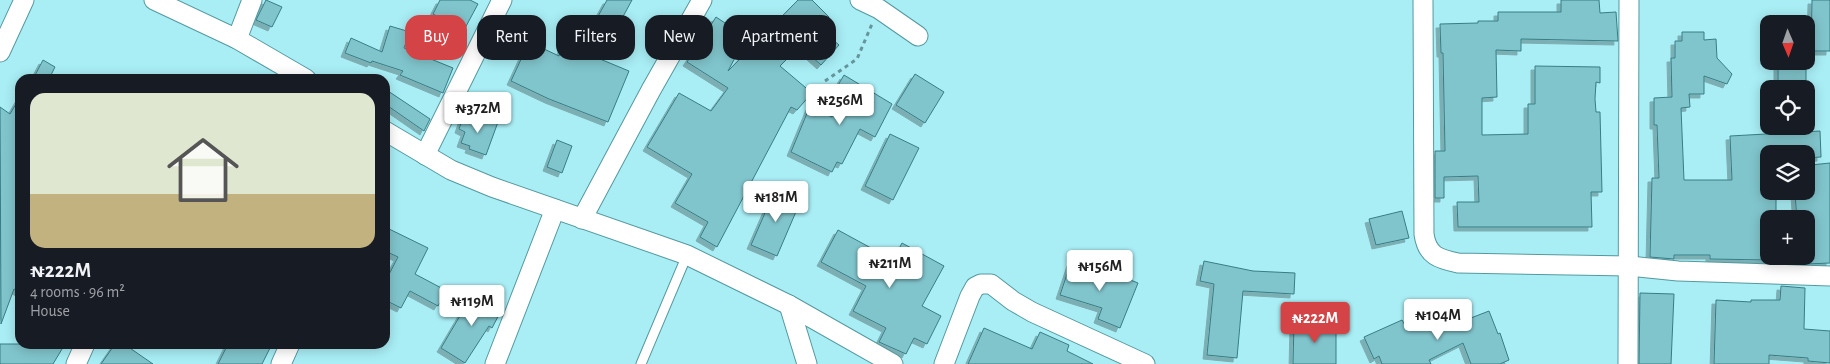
<!DOCTYPE html>
<meta charset="utf-8">
<style>
:root{--surface:#171b24;--page:#242831;--text:#f1f3f6;--muted:#9ea1a6;--accent:#d44446}
body{margin:0;font-family:"Alegreya Sans",sans-serif;background:var(--page);color:var(--text);height:100vh;display:flex;flex-direction:column;font-size:19px;white-space:nowrap}
*{box-sizing:border-box;margin:0}
p{font-size:16px;color:var(--muted)}
.icon{flex:none;width:28px;height:28px;fill:none;stroke:currentColor;stroke-width:2;stroke-linecap:round;stroke-linejoin:round}
.map{position:relative;flex:1;overflow:hidden}
.drawer{position:absolute;left:15px;top:74px;width:375px;height:275px;display:flex;flex-direction:column;background:var(--surface);border-radius:15px;box-shadow:0 2px 12px #0003}
.drawer>*{flex:none}
.guide{position:absolute;left:405px;top:15px;width:475px;height:45px;display:flex;gap:10px}
.needle{width:32px;rotate:178deg}
.buttons{position:absolute;left:1760px;top:15px;display:grid;gap:10px}
.buttons a{display:grid;place-items:center;width:55px;height:55px;border-radius:10px;background:var(--surface);box-shadow:0 2px 12px #0003;font-size:25px}
.price{position:absolute;translate:-50% -42px;padding:0 11px;border-radius:5px;background:#fff;color:#222;font-size:16px;line-height:32px;filter:drop-shadow(0 1px 2px #0008)}
.price::after{content:'';position:absolute;left:50%;top:30px;width:15px;height:11px;margin-left:-8px;background:inherit;clip-path:polygon(0 0,100% 0,50% 100%)}
.price.on{background:var(--accent);color:#fff}
ul{padding:0;list-style:none}
li{display:grid;align-content:center;gap:10px;height:265px;padding:0 15px}
li span{display:grid;place-items:center;height:155px;border-radius:15px;color:#555}
li>.icon{margin-inline-start:auto}
span .icon{width:90px;height:90px;fill:#fffc;stroke-width:1}
li b{font-size:21px}
.chip{padding:0 18px;border-radius:15px;background:var(--surface);box-shadow:0 2px 12px #0003;font-size:18px;line-height:45px}
.chip.on{background:var(--accent);color:#fff}
.map>svg:first-child{display:block}
</style>
<div class="map">
<svg width="1830" height="364" viewBox="0 0 1830 364">
<defs>
<filter id="shadow"><feDropShadow dx="-4" dy="4" stdDeviation="0" flood-color="#0004"/></filter>
</defs>
<rect width="100%" height="100%" fill="#a9eef5"/>
<g fill="#81c5cc" stroke="#387d84" filter="url(#shadow)">
<path d="M266,0L282,7L272,27L256,20Z"/>
<path d="M440,0H470L478,4L464,30L433,14Z"/>
<path d="M607,0H632L600,59L629,71L608,122L549,99L511,81L529,42L559,56L569,31L586,38Z"/>
<path d="M798,0H812L829,17L818,27L839,45L821,65L800,46L780,66L812,93L797,110L791,107L717,247L700,237L708,222L675,203L692,174L647,147L679,93L711,111L728,88L687,62L716,17L746,37L728,71Z"/>
<path d="M1561,0H1599L1600,13L1616,12L1618,41L1521,39V51L1496,50L1497,97L1482,98V135L1528,134V104H1535V66L1600,67V83L1596,82L1595,99L1596,112H1600L1602,192H1591L1592,227H1458L1457,202H1479L1478,176L1444,177V198H1435V151H1445L1443,53H1441L1440,24L1478,23V21H1498V12H1561Z"/>
<path d="M1812,0H1830V51H1811Z"/>
<path d="M390,26L410,32L404,48L453,68L443,93L400,75L403,71L372,61L371,63L345,53L351,38L382,52Z"/>
<path d="M1682,32H1704V40L1716,39L1717,58L1732,74L1727,84L1704,76V94H1689L1690,107L1681,108L1684,180H1732L1730,136L1820,131L1821,157L1806,158V154H1761L1762,180H1764L1765,197L1776,196V219H1766L1769,260L1710,259V255H1674V259L1650,257L1652,178H1659L1657,125H1654V98L1672,97L1671,58H1675V41H1682Z"/>
<path d="M43,60L55,67L49,79H33Z"/>
<path d="M1806,64V89H1778V65Z"/>
<path d="M915,74L944,92L925,123L896,105Z"/>
<path d="M844,75L892,104L875,137L860,129L842,164L837,162L832,172L791,152L810,106L832,117L845,92L837,87Z"/>
<path d="M385,89L430,119L424,131L385,104Z"/>
<path d="M20,97V292L14,289L1,324L0,107L10,114Z"/>
<path d="M481,116L498,122L486,155L469,149L470,146L461,143L465,132L459,129L463,117L479,123Z"/>
<path d="M890,134L919,148L893,200L865,186Z"/>
<path d="M557,140L572,146L562,173L547,167Z"/>
<path d="M1830,163V263L1806,264V219H1797L1795,194L1814,191L1811,165Z"/>
<path d="M775,190L801,200L777,256L751,245Z"/>
<path d="M1402,211L1409,238L1376,245L1369,219Z"/>
<path d="M385,227L428,248L415,274L447,291L438,306L410,291L401,308L385,300V282L398,257L385,251Z"/>
<path d="M838,230L893,260L902,243L944,266L922,306L941,316L927,344L914,338L906,354L879,342L886,328L853,311L866,286L821,262Z"/>
<path d="M1204,261L1253,271L1295,273L1294,294L1243,291L1237,358L1207,355L1214,284L1200,281Z"/>
<path d="M1071,262L1115,276V274L1138,283L1120,328L1098,319L1102,308L1060,295Z"/>
<path d="M1781,286L1805,288L1804,329L1830,331V363L1808,361V358L1769,355V364H1714L1716,300L1751,302V300H1780Z"/>
<path d="M474,292L503,307L492,328L489,326L465,363L441,348Z"/>
<path d="M1640,293L1674,294L1671,364H1639Z"/>
<path d="M1436,310L1445,328L1489,311L1498,334L1500,333L1509,360L1500,364H1471L1463,343L1429,360L1431,364H1382L1379,356L1374,359L1364,337L1402,320L1405,325Z"/>
<path d="M1294,323H1336V364H1293Z"/>
<path d="M984,328L1032,349L1040,332L1069,345L1067,351L1093,364H968Z"/>
<path d="M0,344H65L53,364H0Z"/>
<path d="M115,344H124L153,364H101Z"/>
<path d="M228,344H272L262,364H218Z"/>
</g>
<g fill="none" stroke-linecap="round" stroke-linejoin="round">
<defs>
<path id="lane" d="M641,364L687,255"/>
<g id="street">
<path d="M154,0L237,39L306,79"/>
<path d="M860,0L879,9L918,36"/>
<path d="M1423,0L1424,234C1427,256 1439,259 1458,263L1629,266L1678,271L1830,276"/>
<path d="M237,39L252,0"/>
<path d="M0,52L24,0"/>
<path d="M385,131L451,170L492,187L687,255L789,305L893,364"/>
<path d="M425,155L502,0"/>
<path d="M582,219L651,90L702,0"/>
<path d="M789,305L807,364"/>
<path d="M76,364L85,344"/>
<path d="M281,364L290,344"/>
<path d="M495,364L555,209"/>
<path d="M944,364L970,296L975,287L981,284H991L1013,301L1032,312L1145,364"/>
<path d="M1628,364L1629,0"/>
</g>
</defs>
<use href="#lane" stroke="#5599a0" stroke-width="11"/>
<use href="#street" stroke="#5599a0" stroke-width="21"/>
<path stroke="#65959a" stroke-width="3" stroke-dasharray="4 4" stroke-linecap="butt" d="M825,81L857,59L872,24"/>
<use href="#lane" stroke="#fff" stroke-width="9"/>
<use href="#street" stroke="#fff" stroke-width="19"/>
</g>
</svg>
<div class="buttons">
<a><svg class="needle" viewBox="-14 -14 28 28"><path d="M0-13l5 13h-10z" fill="#e53935"/><path d="M0 13l5-13h-10z" fill="#9ea1a6"/></svg></a>
<a><svg class="icon" aria-label="locate" viewBox="0 0 24 24"><circle cx="12" cy="12" r="6"/><path d="M12 2v4M12 18v4M2 12h4M18 12h4"/></svg></a>
<a><svg class="icon" aria-label="layers" viewBox="0 0 24 24"><path d="M12 4l9 5-9 5-9-5zM3 14l9 5 9-5"/></svg></a>
<a>+</a>
</div>
<b class="price" style="left:840px;top:126px">₦256M</b>
<b class="price" style="left:478px;top:134px">₦372M</b>
<b class="price" style="left:776px;top:223px">₦181M</b>
<b class="price" style="left:890px;top:289px">₦211M</b>
<b class="price" style="left:1100px;top:292px">₦156M</b>
<b class="price" style="left:472px;top:327px">₦119M</b>
<b class="price" style="left:1438px;top:341px">₦104M</b>
<b class="price on" style="left:1315px;top:344px">₦222M</b>
<div class="guide">
<a class="chip on">Buy</a>
<a class="chip">Rent</a>
<a class="chip">Filters</a>
<a class="chip">New</a>
<a class="chip">Apartment</a>
</div>
<section class="drawer">
<ul>
<li><span style="background:linear-gradient(#dfe7d0 65%,#c2b280 0)"><svg class="icon" aria-label="home" viewBox="0 0 24 24"><path d="M3 11l9-7 9 7M6 9v11h12V9"/></svg></span><div><b>₦222M</b><p>4 rooms · 96 m²</p><p>House</p></div></li>
</ul>
</section>
</div>
